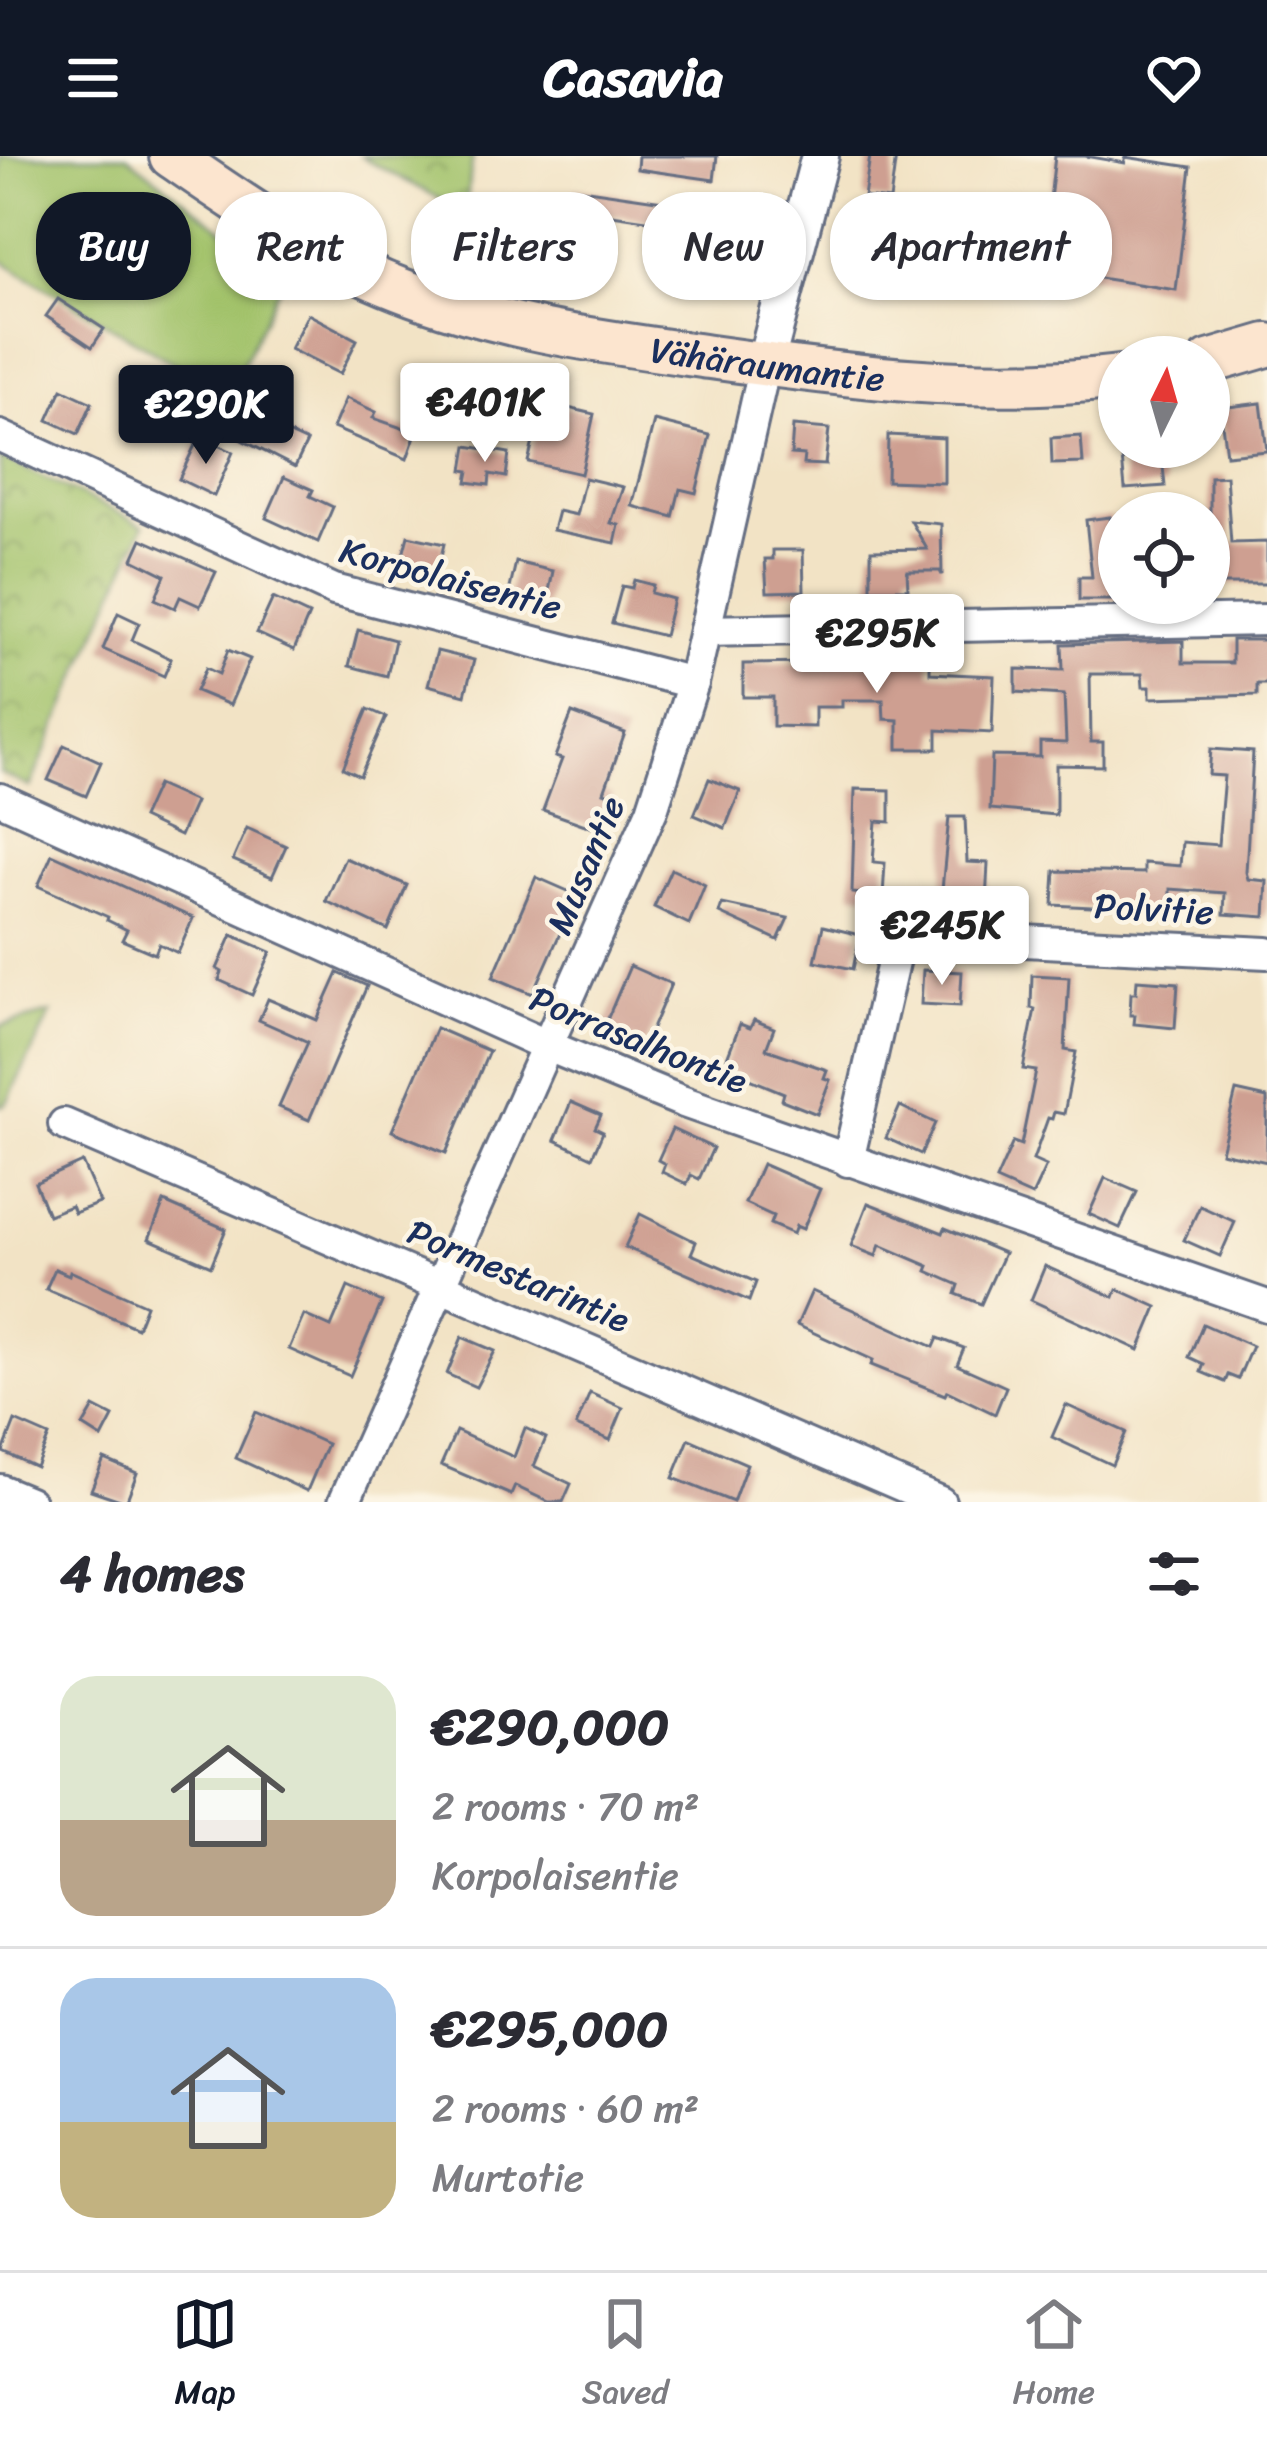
<!DOCTYPE html>
<meta charset="utf-8">
<style>
:root{--surface:#fff;--page:#f7f7f7;--text:#2b2b33;--muted:#7c7c81;--line:#e1e1e2;--accent:#111827}
body{margin:0;font-family:Sriracha,sans-serif;background:var(--page);color:var(--text);height:100vh;display:flex;flex-direction:column;font-size:45px;white-space:nowrap}
*{box-sizing:border-box;margin:0}
p{font-size:39px;color:var(--muted)}
.icon{flex:none;width:66px;height:66px;fill:none;stroke:currentColor;stroke-width:2;stroke-linecap:round;stroke-linejoin:round}
.map{position:relative;height:1346px;overflow:hidden}
.details{display:flex;flex-direction:column;background:var(--surface);flex:1}
.details>*{flex:none}
.guide{position:absolute;left:36px;top:36px;width:1197px;height:108px;display:flex;gap:24px}
.needle{width:78px;rotate:5deg}
.controls{position:absolute;left:1098px;top:180px;display:grid;gap:24px}
.controls a{display:grid;place-items:center;width:132px;height:132px;border-radius:50%;background:var(--surface);box-shadow:0 3px 9px #0004;font-size:60px}
.price{position:absolute;translate:-50% -102px;padding:0 27px;border-radius:12px;background:#fff;color:#222;font-size:39px;line-height:78px;filter:drop-shadow(0 3px 6px #0008)}
.price::after{content:'';position:absolute;left:50%;top:72px;width:36px;height:27px;margin-left:-18px;background:inherit;clip-path:polygon(0 0,100% 0,50% 100%)}
.price.current{background:var(--accent);color:#fff}
ul{padding:0;list-style:none}
li{display:flex;align-items:center;gap:36px;height:300px;padding:0 60px}
li+li{border-top:3px solid var(--line)}
li span{display:grid;place-items:center;flex:none;width:336px;height:240px;border-radius:36px;color:#555}
li>.icon{margin-inline-start:auto}
span .icon{width:144px;height:144px;fill:#fffc;stroke-width:1}
li b{font-size:51px}
h2{display:flex;justify-content:space-between;align-items:center;height:144px;padding:0 60px;font-size:51px}
.chip{padding:0 42px;border-radius:48px;background:var(--surface);box-shadow:0 3px 9px #0004;font-size:42px;line-height:108px}
.chip.current{background:var(--accent);color:#fff}
header{display:flex;justify-content:space-between;align-items:center;height:156px;padding:0 60px;background:var(--accent);color:#fff;font-size:54px;font-weight:700}
.dock{display:flex;justify-content:space-around;align-items:center;height:168px;border-top:3px solid var(--line);background:var(--surface);font-size:33px;color:var(--muted)}
.dock a{display:grid;justify-items:center;gap:6px}
.dock .current{color:var(--accent)}
.map>svg:first-child{display:block}
</style>
<header><svg class="icon" aria-label="menu" viewBox="0 0 24 24"><path d="M4 6h16M4 12h16M4 18h16"/></svg>Casavia<svg class="icon" aria-label="heart" viewBox="0 0 24 24"><path d="M12 20l-8-8c-3-5 5-10 8-4 3-6 11-1 8 4z"/></svg></header>
<div class="map">
<svg width="1267" height="1346" viewBox="0 0 1267 1346">
<defs>
<pattern id="park-crowns" width="20" height="18" patternUnits="userSpaceOnUse" patternTransform="scale(3)"><rect width="20" height="18" fill="#a2c26a"/><path d="M2 6a3 3 0 1 1 6 0M12 15a3 3 0 1 1 6 0" fill="none" stroke="#839e5a"/></pattern>
</defs>
<rect width="100%" height="100%" fill="#fcf5e5"/>
<filter id="ink" filterUnits="userSpaceOnUse"><feTurbulence type="fractalNoise" baseFrequency=".00833" numOctaves="2"/><feDisplacementMap in="SourceGraphic" scale="24" xChannelSelector="R" yChannelSelector="G"/><feConvolveMatrix kernelMatrix="1 2 1 2 8 2 1 2 1" color-interpolation-filters="sRGB"/></filter>
<filter id="wash" filterUnits="userSpaceOnUse"><feTurbulence type="fractalNoise" baseFrequency=".004" numOctaves="4" result="noise"/><feDisplacementMap in="SourceGraphic" scale="48" xChannelSelector="R" yChannelSelector="G"/><feGaussianBlur stdDeviation="2.7" result="paint"/><feColorMatrix in="noise" values="0 0 0 0 0 0 0 0 0 0 0 0 0 0 0 0 0 1.4 0 .05"/><feComposite in="paint" operator="in"/></filter>
<g filter="url(#wash)">
<rect width="100%" height="100%" fill="#f2e3c5"/>
<g fill="#a2c26a" stroke="#5e7864" stroke-width="3">
<path d="M0,0H127L284,121L228,240L0,104Z"/>
<path d="M51,857L6,948L0,950V870Z"/>
</g>
<g fill="url(#park-crowns)" stroke="#5e7864" stroke-width="3">
<path d="M361,0H473L465,56L370,6Z"/>
<path d="M0,301L144,369L30,631L0,617Z"/>
</g>
<g id="blocks">
<g fill="#ce9f91">
<path d="M638,0H717L714,24L637,13Z"/>
<path d="M870,0H896L890,44L864,41Z"/>
<path d="M1055,0H1085L1125,7V1L1191,11L1176,134L1042,113Z"/>
<path d="M574,32L663,45L660,66L571,53Z"/>
<path d="M58,143L104,173L92,191L46,160Z"/>
<path d="M308,158L357,184L340,218L290,193Z"/>
<path d="M62,233L92,247L78,278L48,264Z"/>
<path d="M346,242L376,256L373,262L416,277L407,303L333,272Z"/>
<path d="M543,246L594,258L581,318L528,306Z"/>
<path d="M1261,247L1267,295L1226,299L1220,252Z"/>
<path d="M251,260L307,286L295,311L240,283Z"/>
<path d="M654,265L710,279L696,337L680,333L673,361L632,350Z"/>
<path d="M793,270L829,273L825,309L803,308L804,299L791,298Z"/>
<path d="M888,279L944,282V327L887,325Z"/>
<path d="M1081,280L1083,307L1052,308L1051,282Z"/>
<path d="M204,283L233,296L214,340L179,323L195,289L199,291Z"/>
<path d="M467,290L509,297L506,321L490,318L489,329L467,326L469,315L463,314Z"/>
<path d="M1121,291H1161L1165,330L1125,333Z"/>
<path d="M1226,320L1231,387L1267,386V428H1210V321Z"/>
<path d="M284,321L313,334L310,340L333,351L318,386L266,362Z"/>
<path d="M585,322L623,331L611,367L619,369L615,387L553,374L558,355L576,359Z"/>
<path d="M1110,361L1113,385H1119V444H1079V421H1092L1086,364Z"/>
<path d="M911,365L941,368L942,419L940,415H907L908,433H871V394L927,393Z"/>
<path d="M408,380L444,388L436,422L399,414Z"/>
<path d="M142,383L216,416L200,450L180,441L175,452L155,443L165,419L133,403Z"/>
<path d="M773,394H803L804,435L767,436L765,403H773Z"/>
<path d="M516,406L553,415L546,450L508,441Z"/>
<path d="M634,424L653,429L651,437L673,443L664,480L612,467L622,430L632,432Z"/>
<path d="M273,442L309,459L294,494L257,477Z"/>
<path d="M118,457L139,467L132,484L171,503L164,520L103,493Z"/>
<path d="M358,474L395,484L387,520L349,510Z"/>
<path d="M1232,484H1267V528H1257V539L1150,542V531H1143L1142,518H1090L1091,586H1103V610L1056,609V659L990,653L992,600L1040,601V586L1066,587L1064,539L1016,536V513L1063,514L1062,488L1183,485V507H1232Z"/>
<path d="M228,494L250,503L230,549L196,535L206,512L219,518Z"/>
<path d="M437,495L474,504L465,539L428,529Z"/>
<path d="M930,505V517L994,520L992,577L937,574V593H898V564L884,563L883,544H842V551H815V571L773,570V541H743V508Z"/>
<path d="M368,553L386,561L360,620L343,612Z"/>
<path d="M572,557L625,577L604,636L612,639L599,674L543,654L562,603L555,601Z"/>
<path d="M64,589L101,606L86,640L48,624Z"/>
<path d="M1211,593L1253,596L1246,716L1248,723L1267,725L1265,761L1224,758L1225,737L1170,733V755L1053,749L1055,715L1144,717V707L1180,710L1182,686L1218,689L1224,620L1209,619Z"/>
<path d="M709,623L740,635L725,672L694,659Z"/>
<path d="M157,629L195,646L180,680L142,662Z"/>
<path d="M855,633L890,634V666L876,665L873,706L885,707L883,740L852,737Z"/>
<path d="M949,661H965L967,706L988,707L986,747L941,744Z"/>
<path d="M247,672L286,690L272,721L233,704Z"/>
<path d="M52,698L193,762L178,797L159,788L155,798L122,784L127,774L107,764L108,761L38,730Z"/>
<path d="M345,702L407,729L388,774L326,745Z"/>
<path d="M671,713L705,729L689,768L654,751Z"/>
<path d="M536,721L577,739L533,838L493,821Z"/>
<path d="M722,748L788,762L778,784L719,757Z"/>
<path d="M823,770L860,779L853,813L815,805Z"/>
<path d="M232,779L271,796L252,839L219,824L222,816L217,813Z"/>
<path d="M630,810L671,828L645,889L604,871Z"/>
<path d="M923,814L962,816L960,850L921,848Z"/>
<path d="M338,817L367,830L309,964L279,951L308,886L259,864L268,843L317,864Z"/>
<path d="M1032,819L1069,821L1065,894L1076,896L1064,958L1054,956L1052,963L1048,962L1033,1004L1046,1010L1032,1040L996,1024L1013,986L1021,989L1036,915L1023,913L1035,853L1031,852Z"/>
<path d="M1137,824L1178,827L1175,872L1134,868L1135,859H1130L1131,837H1136Z"/>
<path d="M754,864L774,872L766,893L827,914L824,922L830,924L817,958L782,944L784,937L723,912L740,868L750,872Z"/>
<path d="M436,872L489,895L446,997L392,975Z"/>
<path d="M1236,935L1267,942V1006L1221,996Z"/>
<path d="M571,946L601,959L595,972L603,976L592,1001L555,984Z"/>
<path d="M900,950L935,967L921,998L886,982Z"/>
<path d="M672,973L713,992L699,1023L691,1019L687,1028L662,1016L665,1008L658,1004Z"/>
<path d="M82,1006L100,1047L74,1057L71,1050L48,1059L35,1027Z"/>
<path d="M762,1008L820,1033L803,1073L796,1070L793,1078L770,1068L773,1060L745,1047Z"/>
<path d="M1105,1022L1137,1036L1120,1072L1089,1058Z"/>
<path d="M164,1046L226,1073L211,1110L149,1083Z"/>
<path d="M868,1047L943,1077L945,1072L1004,1097L981,1148L956,1138L959,1129L927,1115L929,1110L880,1089L876,1100L851,1090Z"/>
<path d="M1200,1050L1235,1066L1220,1100L1184,1084Z"/>
<path d="M640,1058L696,1086L691,1098L756,1126L749,1145L625,1091Z"/>
<path d="M1045,1110L1114,1141L1117,1133L1157,1151L1139,1194L1031,1144Z"/>
<path d="M55,1113L69,1119L70,1115L146,1149L137,1172L46,1133Z"/>
<path d="M348,1131L382,1146L350,1220L289,1193L304,1159L331,1171Z"/>
<path d="M812,1135L934,1191L938,1182L964,1192L957,1209L1006,1231L995,1258L947,1235L945,1239L871,1209L873,1204L797,1169Z"/>
<path d="M1203,1168L1252,1190L1238,1223L1228,1219L1225,1226L1201,1216L1204,1208L1189,1201Z"/>
<path d="M462,1181L495,1195L476,1231L447,1218Z"/>
<path d="M590,1237L623,1252L610,1284L576,1270Z"/>
<path d="M1066,1249L1126,1276L1112,1309L1052,1281Z"/>
<path d="M94,1251L113,1261L102,1282L83,1270Z"/>
<path d="M256,1256L327,1288L307,1335L236,1302Z"/>
<path d="M15,1265L49,1280L36,1311L3,1296Z"/>
<path d="M525,1272L546,1282L534,1310L571,1328L563,1346H549L515,1330L511,1339L441,1309L456,1275L514,1301Z"/>
<path d="M689,1283L747,1308L733,1346L673,1322Z"/>
<path d="M104,1303L137,1317L126,1346L91,1334Z"/>
</g>
</g>
</g>
<g filter="url(#ink)">
<use href="#blocks" fill-opacity="0" stroke="#666e82" stroke-width="3"/>
<g fill="none" stroke-linecap="round" stroke-linejoin="round">
<defs>
<g id="minor">
<path d="M0,280L334,434L693,527"/>
<path d="M705,475L1267,464"/>
<path d="M0,643L548,890L681,945L1267,1150"/>
<path d="M64,968L940,1346"/>
<path d="M848,1005L895,798L922,780L1267,797"/>
<path d="M0,1334L29,1346"/>
<path d="M344,1346L652,654L693,527L765,209"/>
</g>
<path id="tertiary" d="M765,209L820,0"/>
<g id="secondary">
<path id="s1" d="M171,0C244,50 316,101 399,133C500,173 604,186 710,201C846,220 982,238 1119,221"/>
<path d="M1209,206L1267,189"/>
</g>
</defs>
<use href="#minor" stroke="#666e82" stroke-width="36"/>
<use href="#tertiary" stroke="#666e82" stroke-width="42"/>
<use href="#secondary" stroke="#666e82" stroke-width="48"/>
<use href="#minor" stroke="#fff" stroke-width="30"/>
<use href="#tertiary" stroke="#fff" stroke-width="36"/>
<use href="#secondary" stroke="#fce5cf" stroke-width="42"/>
</g>
</g>
<g text-anchor="middle" stroke-width="9" stroke-linejoin="round" paint-order="stroke">
<g font-size="36" fill="#1b2f5e" stroke="#fcf5e5">
<text dy="13" stroke="none"><textPath href="#s1" startOffset="642">Vähäraumantie</textPath></text>
<text transform="translate(451 422) rotate(15)" y="13">Korpolaisentie</text>
<text transform="translate(585 709) rotate(-67)" y="13">Musantie</text>
<text transform="translate(1154 752) rotate(3)" y="13">Polvitie</text>
<text transform="translate(639 883) rotate(22)" y="13">Porrasalhontie</text>
<text transform="translate(519 1119) rotate(23)" y="13">Pormestarintie</text>
</g>
</g>
</svg>
<div class="controls">
<a><svg class="needle" viewBox="-14 -14 28 28"><path d="M0-13l5 13h-10z" fill="#e53935"/><path d="M0 13l5-13h-10z" fill="#7c7c81"/></svg></a>
<a><svg class="icon" aria-label="locate" viewBox="0 0 24 24"><circle cx="12" cy="12" r="6"/><path d="M12 2v4M12 18v4M2 12h4M18 12h4"/></svg></a>
</div>
<b class="price" style="left:485px;top:309px">€401K</b>
<b class="price current" style="left:206px;top:311px">€290K</b>
<b class="price" style="left:877px;top:540px">€295K</b>
<b class="price" style="left:942px;top:832px">€245K</b>
<div class="guide">
<a class="chip current">Buy</a>
<a class="chip">Rent</a>
<a class="chip">Filters</a>
<a class="chip">New</a>
<a class="chip">Apartment</a>
</div>
</div>
<section class="details">
<h2>4 homes<svg class="icon" aria-label="filters" viewBox="0 0 24 24"><path d="M4 7h16M4 17h16"/><circle cx="9" cy="7" r="2"/><circle cx="15" cy="17" r="2"/></svg></h2>
<ul>
<li><span style="background:linear-gradient(#dfe7d0 60%,#b9a48a 0)"><svg class="icon" aria-label="home" viewBox="0 0 24 24"><path d="M3 11l9-7 9 7M6 9v11h12V9"/></svg></span><div><b>€290,000</b><p>2 rooms · 70 m²</p><p>Korpolaisentie</p></div></li>
<li><span style="background:linear-gradient(#a9c7e8 60%,#c2b280 0)"><svg class="icon" aria-label="home" viewBox="0 0 24 24"><path d="M3 11l9-7 9 7M6 9v11h12V9"/></svg></span><div><b>€295,000</b><p>2 rooms · 60 m²</p><p>Murtotie</p></div></li>
</ul>
</section>
<nav class="dock">
<a class="current"><svg class="icon" aria-label="map" viewBox="0 0 24 24"><path d="M3 6l6-2 6 2 6-2v14l-6 2-6-2-6 2zM9 4v14M15 6v14"/></svg>Map</a>
<a><svg class="icon" aria-label="saved" viewBox="0 0 24 24"><path d="M7 4h10v16l-5-4-5 4z"/></svg>Saved</a>
<a><svg class="icon" aria-label="home" viewBox="0 0 24 24"><path d="M3 11l9-7 9 7M6 9v11h12V9"/></svg>Home</a>
</nav>
